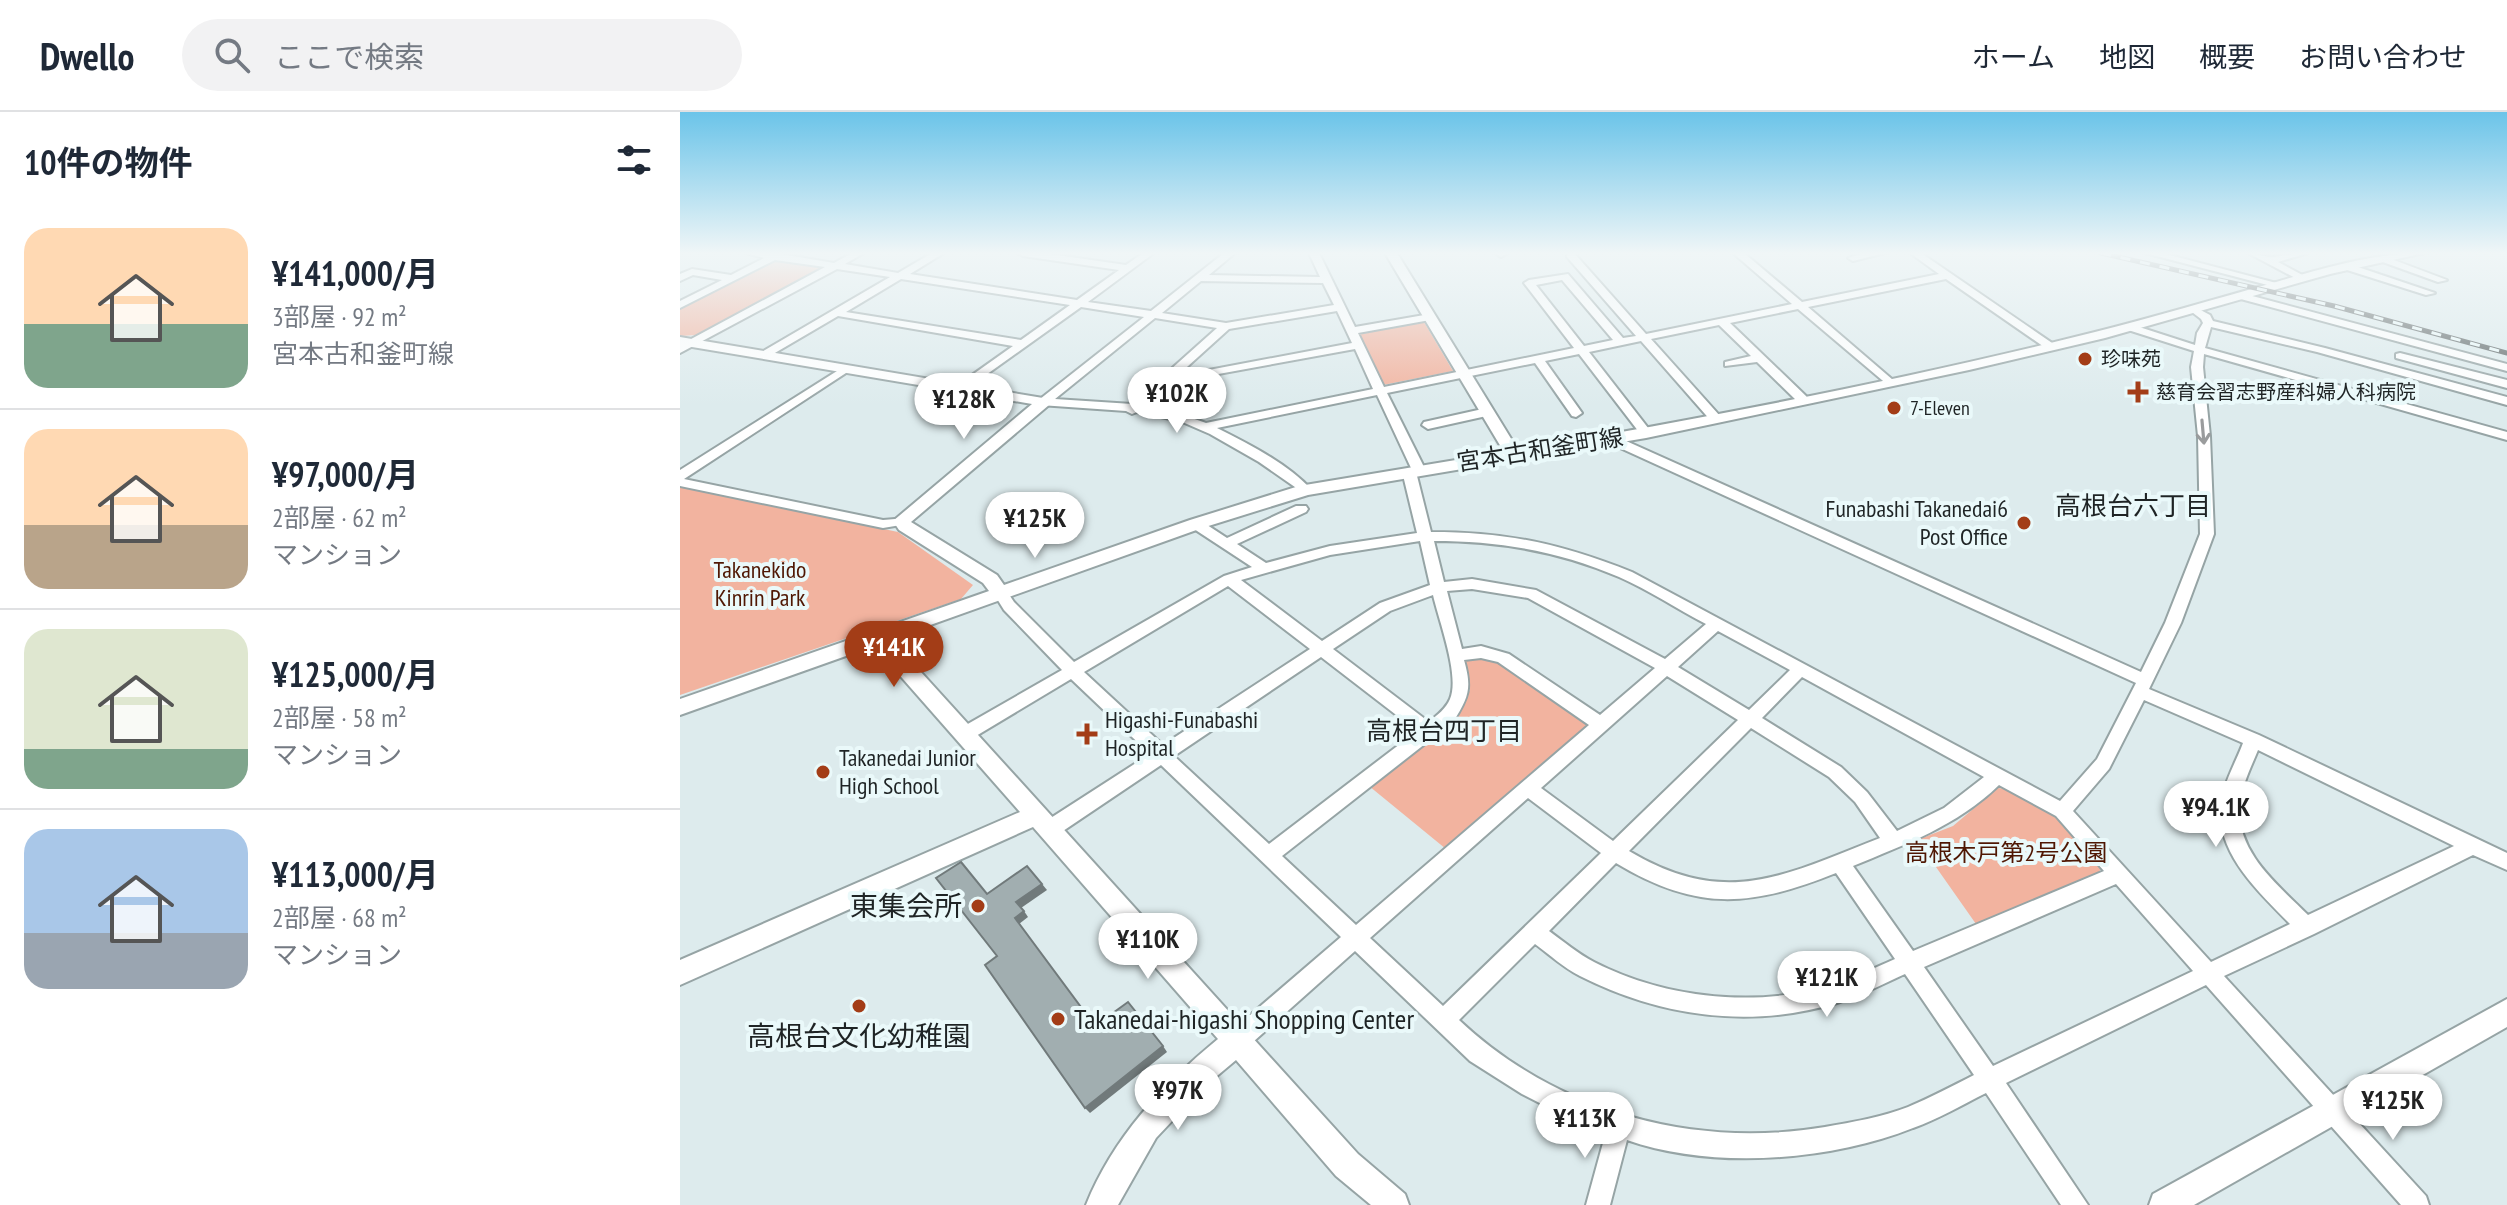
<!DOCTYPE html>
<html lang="ja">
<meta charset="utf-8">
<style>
:root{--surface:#fff;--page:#f2f2f3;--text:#1f2937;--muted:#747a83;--line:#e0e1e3;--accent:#a33d17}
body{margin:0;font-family:"PT Sans Narrow","Noto Sans JP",sans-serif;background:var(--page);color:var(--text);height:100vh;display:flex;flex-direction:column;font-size:30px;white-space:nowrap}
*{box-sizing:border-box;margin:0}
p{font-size:26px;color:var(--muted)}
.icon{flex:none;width:44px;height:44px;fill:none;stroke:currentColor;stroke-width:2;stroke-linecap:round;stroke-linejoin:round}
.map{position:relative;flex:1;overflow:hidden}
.sheet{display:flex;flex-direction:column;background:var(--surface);width:680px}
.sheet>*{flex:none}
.price{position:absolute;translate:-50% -68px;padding:0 18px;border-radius:28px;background:#fff;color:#222;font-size:26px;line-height:52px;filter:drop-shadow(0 2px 4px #0008)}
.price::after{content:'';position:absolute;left:50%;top:48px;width:24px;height:18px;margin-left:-12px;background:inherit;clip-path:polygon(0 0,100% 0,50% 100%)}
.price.on{background:var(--accent);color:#fff}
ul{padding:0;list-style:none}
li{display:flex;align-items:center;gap:24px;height:200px;padding:0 24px}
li+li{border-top:2px solid var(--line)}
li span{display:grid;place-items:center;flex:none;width:224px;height:160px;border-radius:24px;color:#555}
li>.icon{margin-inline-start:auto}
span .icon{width:96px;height:96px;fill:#fffc;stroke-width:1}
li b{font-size:34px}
h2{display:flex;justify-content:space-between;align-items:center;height:96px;padding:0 24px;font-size:34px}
header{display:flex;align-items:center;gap:48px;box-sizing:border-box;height:112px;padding:0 40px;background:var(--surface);border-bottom:2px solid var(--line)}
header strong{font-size:38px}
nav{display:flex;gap:44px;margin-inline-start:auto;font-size:28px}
.search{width:560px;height:72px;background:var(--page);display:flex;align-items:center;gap:20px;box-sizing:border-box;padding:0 28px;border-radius:44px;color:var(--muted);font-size:30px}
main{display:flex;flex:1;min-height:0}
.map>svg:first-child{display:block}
</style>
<header>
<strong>Dwello</strong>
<div class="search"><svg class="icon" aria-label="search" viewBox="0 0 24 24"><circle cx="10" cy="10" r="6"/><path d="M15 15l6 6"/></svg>ここで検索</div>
<nav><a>ホーム</a><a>地図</a><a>概要</a><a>お問い合わせ</a></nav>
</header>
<main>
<section class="sheet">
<h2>10件の物件<svg class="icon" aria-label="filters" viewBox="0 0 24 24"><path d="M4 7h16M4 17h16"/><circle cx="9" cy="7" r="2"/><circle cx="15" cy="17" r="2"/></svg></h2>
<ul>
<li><span style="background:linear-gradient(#ffd9b3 60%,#7fa58c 0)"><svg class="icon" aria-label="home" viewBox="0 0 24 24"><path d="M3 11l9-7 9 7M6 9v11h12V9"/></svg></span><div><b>¥141,000/月</b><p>3部屋 · 92 m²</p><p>宮本古和釜町線</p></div></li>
<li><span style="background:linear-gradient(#ffd9b3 60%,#b9a48a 0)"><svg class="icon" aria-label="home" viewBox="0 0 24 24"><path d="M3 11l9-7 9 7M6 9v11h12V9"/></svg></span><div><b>¥97,000/月</b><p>2部屋 · 62 m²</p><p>マンション</p></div></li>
<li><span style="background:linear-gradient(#dfe7d0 75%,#7fa58c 0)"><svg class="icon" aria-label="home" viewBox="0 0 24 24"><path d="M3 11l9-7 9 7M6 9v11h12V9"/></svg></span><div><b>¥125,000/月</b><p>2部屋 · 58 m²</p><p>マンション</p></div></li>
<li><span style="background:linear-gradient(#a9c7e8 65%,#9aa5b1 0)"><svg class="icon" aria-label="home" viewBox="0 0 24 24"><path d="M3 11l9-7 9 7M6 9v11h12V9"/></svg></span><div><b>¥113,000/月</b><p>2部屋 · 68 m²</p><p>マンション</p></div></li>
</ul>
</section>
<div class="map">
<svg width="1827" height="1093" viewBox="0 0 1827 1093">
<rect width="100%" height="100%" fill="#ddebed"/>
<g fill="#f2b39f">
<path d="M97,147L145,155L17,223L0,224V195Z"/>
<path d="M740,209L744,210L773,259L703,273L678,223Z"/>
<path d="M0,374L218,420L293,473L281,487L0,583Z"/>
<path d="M789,544L815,546L909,609V614L766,737L689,674L775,606L790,578L784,549Z"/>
<path d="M1318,676C1362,679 1394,721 1422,751L1419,761L1296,812L1237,728L1273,714Z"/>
</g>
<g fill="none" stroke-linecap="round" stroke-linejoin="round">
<defs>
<g id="minor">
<path d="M66,141H95L154,151L172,141H184L165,152L218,161L252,141H264L230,162L397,188L439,158L343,144L338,141H363L446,153L463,141H474L408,190L471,199L544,141H555L529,163L640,165L629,141H639L675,215L750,202L755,205L750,208L678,221L704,275L894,236L844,171L849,168L888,162L943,226L956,224L887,145V141H894L966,222L1112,192L1053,141H1064L1122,190L1259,162L1230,141H1241L1375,233V237H1367L1266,167L1128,195L1213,268V272L1209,274L1118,197L1050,211L1126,284L1128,287L1122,291L1118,290L1077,250L1045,254V250L1071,244L1039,213L971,227L1040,304V310H1032L961,229L909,240L972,321L966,325L962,324L899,242L865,249L902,301L896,305L892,304L855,251L707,281L745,357L736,360L751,420C828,420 881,432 952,460L1380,689L1417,647L1456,571L927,330V324H935L1461,560L1485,511L1520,422L1518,324L1511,255L1514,239L1445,217V213H1453L1515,233L1517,221L1523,211L1521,207L1508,197L1513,194L1530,203L1533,209L1645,236L1827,285V293L1637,240L1531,215L1525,236L1827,320V328L1524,242L1523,255L1530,324L1534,422L1501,511L1469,577L1579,623L1827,741V758L1793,743L1634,822L1544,864L1746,1084L1749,1093H1721L1526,873L1326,971L1408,1093H1381L1306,981C1282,993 1258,1007 1233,1016C1150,1049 1033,1058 947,1028L930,1093H906L926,1020L893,1008L842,982L790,949L675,839L564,938L556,941L548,938L545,930L548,922L661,825L481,653L377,723L370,725L363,723L361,717L363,711L470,642L391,567L291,627H279L276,622L279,617L382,558L324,498L314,482L316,478H326L334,490L394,550L544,464L572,455L511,415L509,412L511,409H521L547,426L616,394H626L628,397L626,400L557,432L586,451L650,434L737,421L722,359L731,356L697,283L537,316C569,332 607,351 632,378L625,382L579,350L530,322L500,309L457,300L452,302L446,299L360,293V287L464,205L401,195L282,280L278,279V273L333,234L158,204L88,245H80V241L210,165L157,157L0,241V233L145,155L95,148L0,196V189L42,168L13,163L0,169V162L12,157L51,163L84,146ZM221,167L390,193L341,228L166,200ZM882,168L933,228L904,234L856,173ZM521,169L643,171L654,193L546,211L482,201ZM657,199L672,231L497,264L549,217ZM475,206L537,216L452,292L375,287ZM675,237L693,277L526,311L492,299L464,293L489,271ZM740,429L750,473L700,491L642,529L561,468L650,443ZM754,429C819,429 879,439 939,465C969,478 997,497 1026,512L985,547L856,478L792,467L764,470ZM548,474L630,537L483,633L404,560ZM792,477L848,486L975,556L920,603L829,542L801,534L782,537L767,479ZM753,483C759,509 780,564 770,587C766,597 757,603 749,610L653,537L710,499ZM1038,519L1110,558L1069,598L998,555ZM641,545L737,619L589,732L494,644ZM801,546L818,550L909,613L676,813L602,744L773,610C789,585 792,576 784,548ZM987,564L1058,608L933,729L861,676ZM1122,565L1304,665L1264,696L1217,719L1187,680L1161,655L1082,606ZM1464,588L1563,631C1556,650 1544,670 1541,690C1534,740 1579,780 1610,812L1531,850L1393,699L1429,657ZM1071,616L1149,665L1175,690L1200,726C1105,763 1046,797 949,739ZM1578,638L1774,734L1628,803C1598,773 1554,739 1560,691C1562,673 1571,655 1578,638ZM1319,673L1376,704L1424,759L1233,839L1173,754C1226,732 1277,714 1319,673ZM848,686L921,741L763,894L690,826ZM936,751C1017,800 1071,795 1156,761L1215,847C1196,855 1178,864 1158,871C1081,897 986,887 914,850C898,842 883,829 869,819ZM1436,772L1513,859L1313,954L1244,855ZM855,832C870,843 884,856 900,864C981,905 1070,917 1157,891C1180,884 1203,872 1225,862L1294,963C1272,974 1250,986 1228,995C1202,1005 1173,1010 1145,1015C1013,1037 877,1000 779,908Z"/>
<path d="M815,141H825L826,142L821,145Z"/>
<path d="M1184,141H1205L1173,149L1168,146Z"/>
<path d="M1465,141H1482L1604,173L1599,176Z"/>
<path d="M1568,141C1577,141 1586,146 1594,145C1606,143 1616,141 1628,141L1598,150L1628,166L1619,168Z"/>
<path d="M1700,145H1706L1767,168L1758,170L1700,149Z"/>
<path d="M1664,153H1672L1755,181L1746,183L1664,157Z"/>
<path d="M1561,181L1827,252V259L1557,186L1556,184Z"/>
<path d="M1720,241L1827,268V276L1716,246V242Z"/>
<path d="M165,254L171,257L169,259L4,367L203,408L227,406L229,409L227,412L203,416L0,374V358Z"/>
<path d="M807,296L811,297V303L748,317L742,313L744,310Z"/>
</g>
<g id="tertiary">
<path d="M705,141H717L838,338C1031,305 1225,268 1415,220C1475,205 1535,187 1596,170C1644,156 1694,141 1744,141L1650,162L1425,226L1289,258L966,326L628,383L522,416L211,527L678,1042L725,1082L729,1093H691L656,1064L556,948L525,974L476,1026L438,1093H406C433,1026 482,973 538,927L353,715L0,873V848L340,700L194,534L0,603V587L309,479L303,471L219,418L213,409L352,292L0,233V225L369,287V293L231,410L317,463L324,473L510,408L619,374L824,340Z"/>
<path d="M1827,887V915L1514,1093H1469L1473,1082Z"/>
</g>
</defs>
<use href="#minor" stroke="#96a4a5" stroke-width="4"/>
<use href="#tertiary" stroke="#96a4a5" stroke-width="4"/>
<use href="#minor" fill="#fff" fill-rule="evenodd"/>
<use href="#tertiary" fill="#fff" fill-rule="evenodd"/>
<defs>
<path id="rail" d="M1421,141L1654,194L1827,241"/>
</defs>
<use href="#rail" stroke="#5f6768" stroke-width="5"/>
<use href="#rail" stroke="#eaf9fa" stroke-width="3" stroke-dasharray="10" stroke-linecap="butt"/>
</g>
<g fill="#717a7b">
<path d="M362,772L367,778L341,796L336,790Z"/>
<path d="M344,799L348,805L339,812L335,806Z"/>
<path d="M483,934L487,940L410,1001L405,996Z"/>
</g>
<path fill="#a1aeb0" stroke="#717a7b" stroke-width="2" d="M281,750L307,782L347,754L362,772L336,790L344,799L335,806L415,914L448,890L483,934L405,996L305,853L317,844L256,766Z"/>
<defs><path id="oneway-shaft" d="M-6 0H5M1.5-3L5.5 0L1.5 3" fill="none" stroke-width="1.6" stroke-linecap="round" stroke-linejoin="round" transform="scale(2)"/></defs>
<use stroke="#9a9c9d" href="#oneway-shaft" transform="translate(1523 320) rotate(85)"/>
<linearGradient id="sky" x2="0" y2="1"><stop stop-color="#6bc4e9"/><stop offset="0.48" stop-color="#f0f6f7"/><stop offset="1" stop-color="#f0f6f7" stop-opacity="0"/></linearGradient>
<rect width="1827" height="294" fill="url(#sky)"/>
<g fill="#a33d17" stroke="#eaf9fa" stroke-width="3">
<circle cx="1405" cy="247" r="8"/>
<path d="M1454 268h8v8h8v8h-8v8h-8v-8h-8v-8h8z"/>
<circle cx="1214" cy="296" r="8"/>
<circle cx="1344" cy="411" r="8"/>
<path d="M403 610h8v8h8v8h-8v8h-8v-8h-8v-8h8z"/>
<circle cx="143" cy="660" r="8"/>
<circle cx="298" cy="794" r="8"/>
<circle cx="179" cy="894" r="8"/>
<circle cx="378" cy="907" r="8"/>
</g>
<g text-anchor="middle" stroke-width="8" stroke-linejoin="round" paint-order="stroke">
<g font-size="20" fill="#1f2425" stroke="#eaf9fa" text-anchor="start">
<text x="1421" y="254">珍味苑</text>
<text x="1476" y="287">慈育会習志野産科婦人科病院</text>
<text x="1230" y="303">7-Eleven</text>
</g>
<g font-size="24" fill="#1f2425" stroke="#eaf9fa">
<text transform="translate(860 338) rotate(-9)" y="8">宮本古和釜町線</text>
</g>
<g font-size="24" fill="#1f2425" stroke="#eaf9fa" text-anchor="start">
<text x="1328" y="405" text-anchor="end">Funabashi Takanedai6<tspan x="1328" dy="28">Post Office</tspan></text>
<text x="425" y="616">Higashi-Funabashi<tspan x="425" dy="28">Hospital</tspan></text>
<text x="159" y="654">Takanedai Junior<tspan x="159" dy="28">High School</tspan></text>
</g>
<g font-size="24" fill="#4f1703" stroke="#eaf9fa">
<text x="80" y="466">Takanekido<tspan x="80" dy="28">Kinrin Park</tspan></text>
<text x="1326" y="749">高根木戸第2号公園</text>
</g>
<g font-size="26" fill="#1f2425" stroke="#eaf9fa">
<text x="1453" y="403">高根台六丁目</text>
<text x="764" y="628">高根台四丁目</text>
</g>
<g font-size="28" fill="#1f2425" stroke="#eaf9fa" text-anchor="end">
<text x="282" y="804">東集会所</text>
<text x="394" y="917" text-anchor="start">Takanedai-higashi Shopping Center</text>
<text x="179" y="934" text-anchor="middle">高根台文化幼稚園</text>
</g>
</g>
</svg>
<b class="price" style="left:497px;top:323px">¥102K</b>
<b class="price" style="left:284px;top:329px">¥128K</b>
<b class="price" style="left:355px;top:448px">¥125K</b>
<b class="price on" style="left:214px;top:577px">¥141K</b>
<b class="price" style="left:1536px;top:737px">¥94.1K</b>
<b class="price" style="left:468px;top:869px">¥110K</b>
<b class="price" style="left:1147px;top:907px">¥121K</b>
<b class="price" style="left:498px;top:1020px">¥97K</b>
<b class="price" style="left:1713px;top:1030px">¥125K</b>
<b class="price" style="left:905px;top:1048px">¥113K</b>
</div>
</main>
